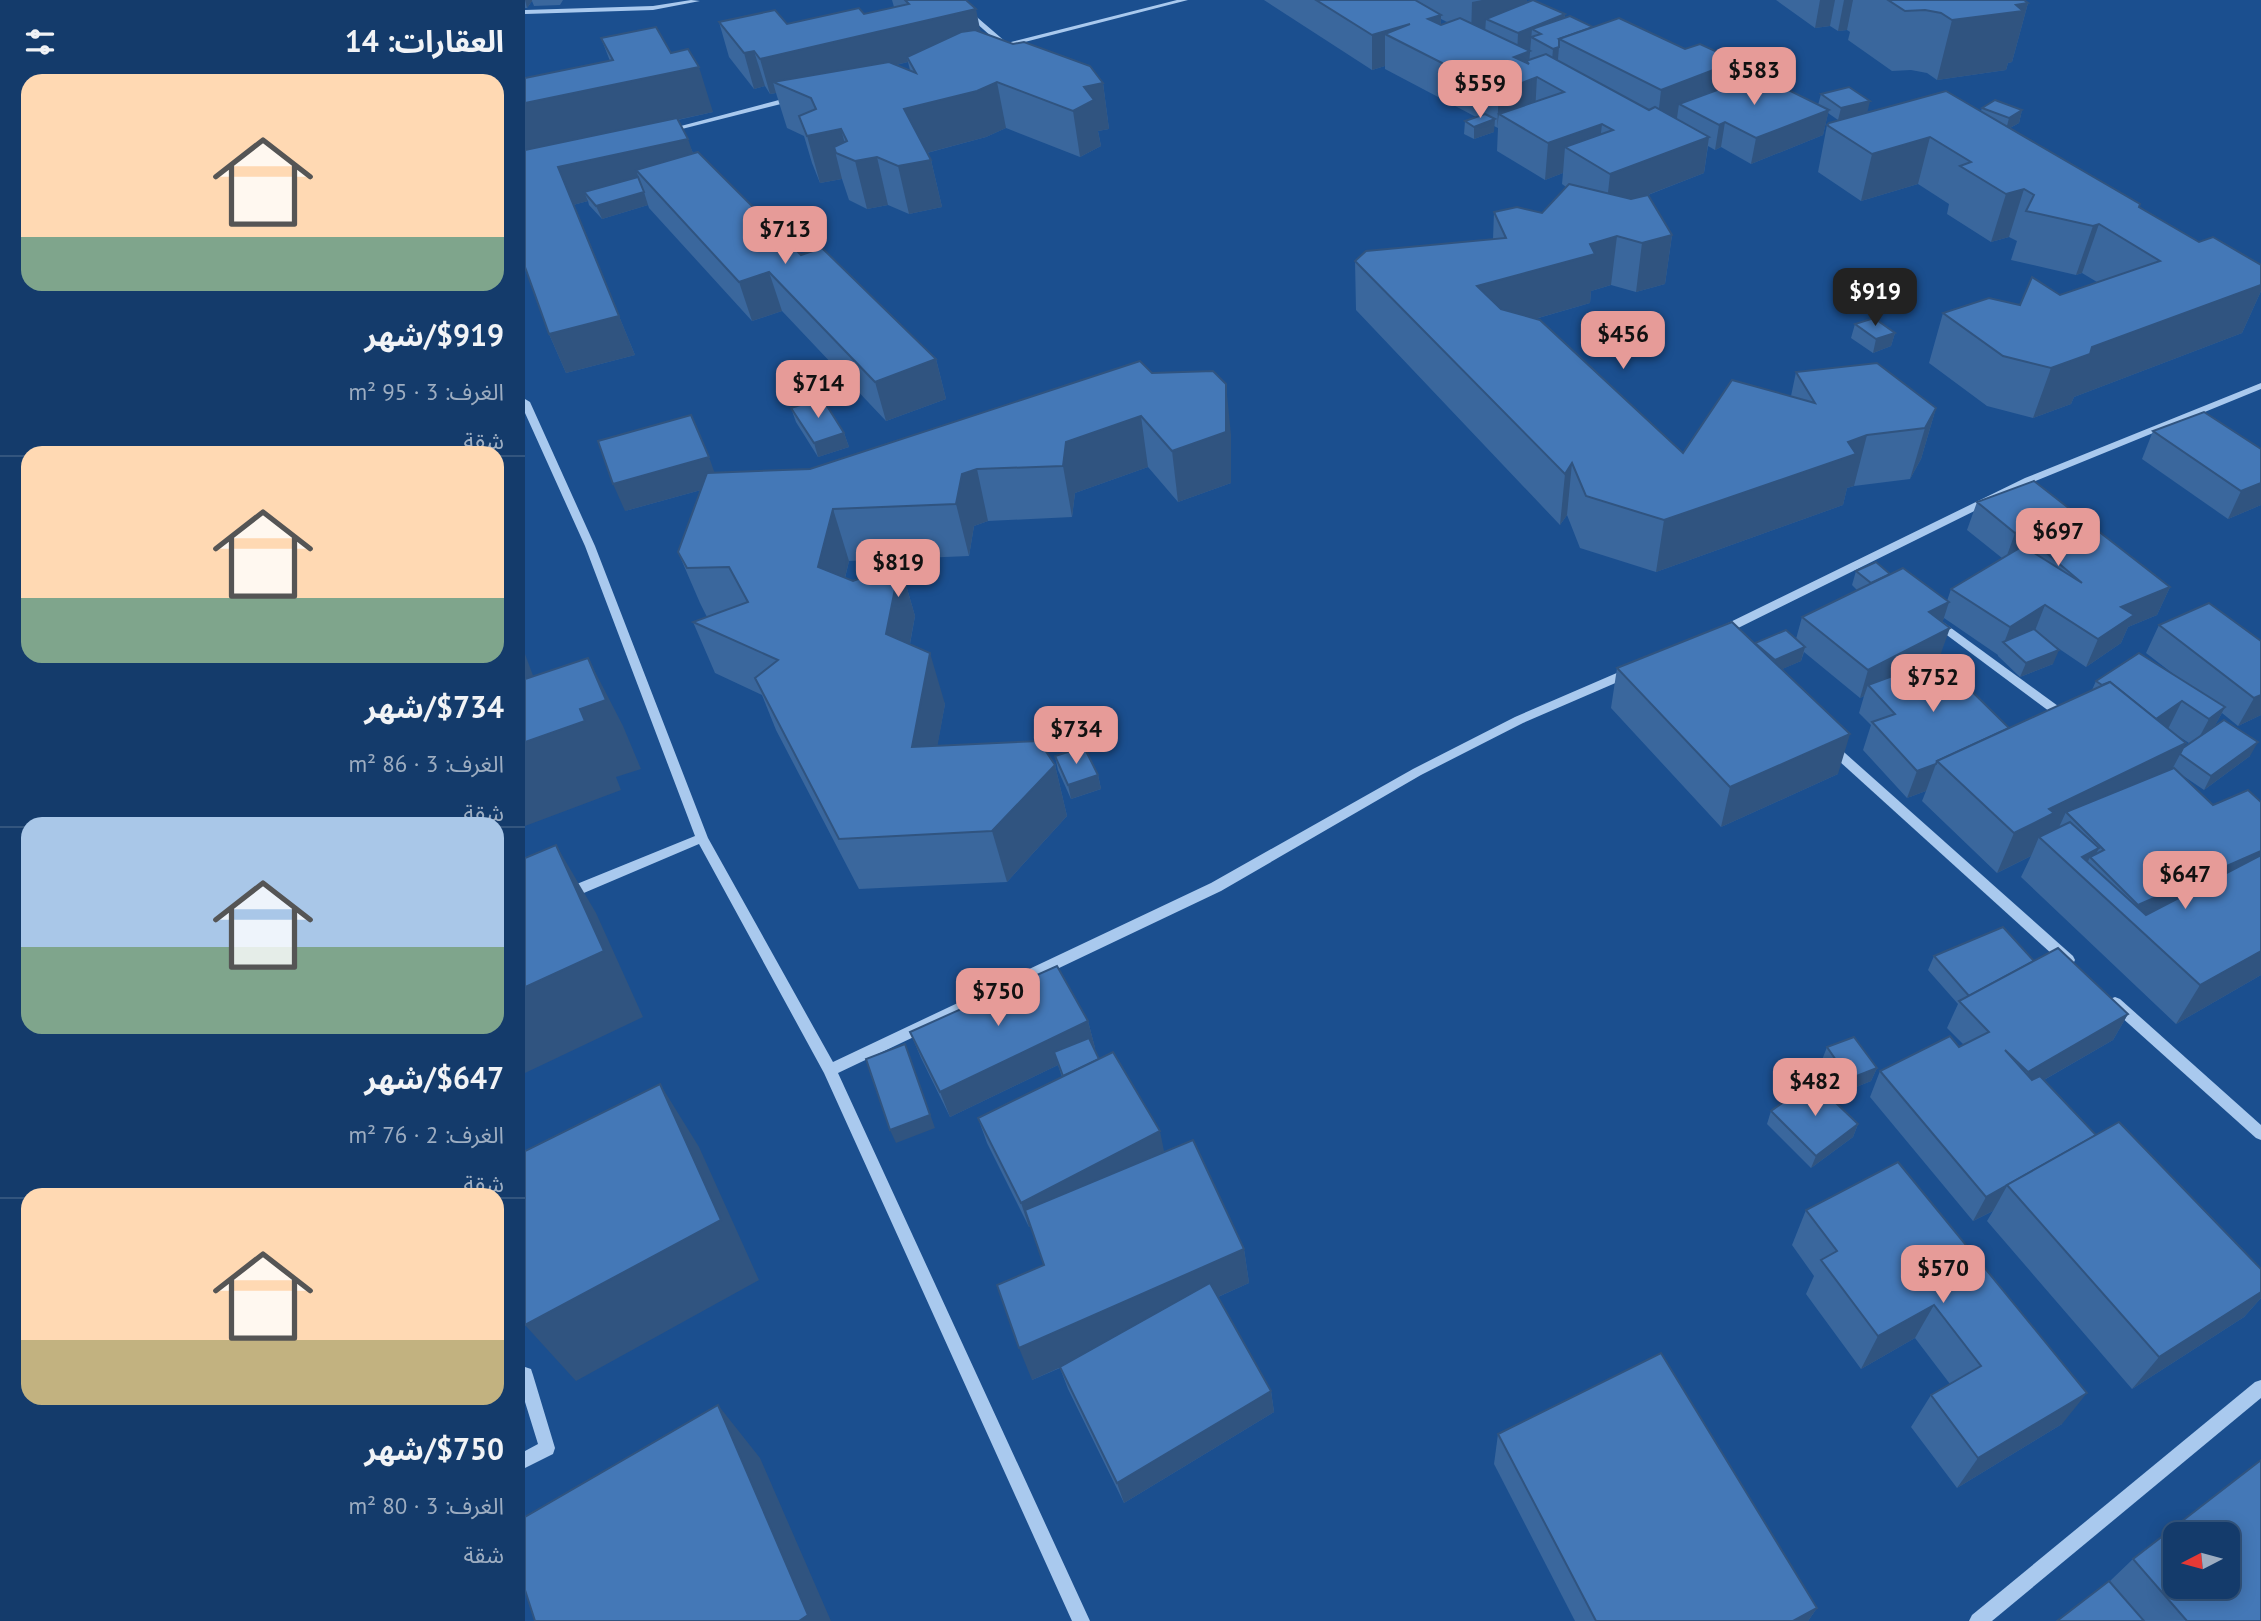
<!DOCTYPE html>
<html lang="ar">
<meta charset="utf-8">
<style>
:root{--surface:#143b6b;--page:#1d4271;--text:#f1f3f6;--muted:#9dadc1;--line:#33557e;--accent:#e69b98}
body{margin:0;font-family:"PT Sans","Noto Sans Arabic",sans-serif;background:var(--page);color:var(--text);direction:rtl;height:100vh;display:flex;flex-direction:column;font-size:26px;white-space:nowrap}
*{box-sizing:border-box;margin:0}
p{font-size:23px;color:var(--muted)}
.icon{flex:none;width:38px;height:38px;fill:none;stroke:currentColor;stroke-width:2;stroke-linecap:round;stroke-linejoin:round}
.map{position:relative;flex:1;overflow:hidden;direction:ltr}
.drawer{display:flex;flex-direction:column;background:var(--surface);width:525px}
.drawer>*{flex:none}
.needle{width:46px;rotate:264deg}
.tools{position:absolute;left:1638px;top:1522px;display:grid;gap:14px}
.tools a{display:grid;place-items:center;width:77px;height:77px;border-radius:14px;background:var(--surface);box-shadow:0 4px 18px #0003,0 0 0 2px var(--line);font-size:35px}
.price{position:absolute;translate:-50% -60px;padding:0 16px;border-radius:14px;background:var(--accent);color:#111;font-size:23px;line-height:46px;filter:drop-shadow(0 2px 4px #0008)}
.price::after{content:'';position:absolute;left:50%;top:42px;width:21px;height:16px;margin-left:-10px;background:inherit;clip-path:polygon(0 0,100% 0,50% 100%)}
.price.current{background:#222;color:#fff}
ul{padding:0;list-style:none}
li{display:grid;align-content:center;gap:14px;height:371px;padding:0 21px}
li+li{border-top:2px solid var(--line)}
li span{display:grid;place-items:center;height:217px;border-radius:21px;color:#555}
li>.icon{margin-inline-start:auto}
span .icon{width:126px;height:126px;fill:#fffc;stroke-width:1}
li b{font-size:30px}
h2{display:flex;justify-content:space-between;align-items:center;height:84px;padding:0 21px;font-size:30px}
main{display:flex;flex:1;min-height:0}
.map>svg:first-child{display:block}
</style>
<main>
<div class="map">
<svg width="1736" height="1621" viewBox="0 0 1736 1621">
<rect width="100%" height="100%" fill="#1b4f8f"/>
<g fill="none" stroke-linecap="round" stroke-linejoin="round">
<g fill="#a9c9ee" fill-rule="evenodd">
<path d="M166,0L175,1L128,10L0,14V10L128,6Z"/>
<path d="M425,0H432L482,43L652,0H663L473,49L469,47L475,44Z"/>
<path d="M269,96L273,98L272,100L141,133L137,131Z"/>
<path d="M1736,383V389L1508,482L1199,635H1191L1189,632L1191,629L1500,478Z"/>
<path d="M0,399L5,402L70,546L183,838L308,1062L686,883L888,769L990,717L1101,669L1105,668L1111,672L1109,675L998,723L896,775L696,891L313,1073L565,1621H547L299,1073L174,844L47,898H37L36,894L37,890L170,836L60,546L0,413Z"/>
<path d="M1411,617L1544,714L1546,717L1544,720H1536L1407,624L1406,621L1407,618Z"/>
<path d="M1307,744L1311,745L1548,956L1550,960L1548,964L1543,965L1538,964L1303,751L1301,748L1303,745Z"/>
<path d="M1590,997L1595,999L1736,1125V1140L1731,1138L1585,1007L1583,1003L1585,999Z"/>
<path d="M0,1367L6,1369L8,1375L30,1448L28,1454L0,1468V1451L13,1444L0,1402Z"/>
<path d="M1736,1380V1398L1467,1621H1444L1447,1615L1730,1382Z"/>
</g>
</g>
<g fill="#3a679d" fill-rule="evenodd">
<path d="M0,0H38L35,5L9,6L7,1L2,8H0Z"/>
<path d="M367,0H441L456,32L578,83L584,129L573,131L576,146L555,157L481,128L461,137L402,153L406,160L417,207L384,214L363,205L342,209L324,200L317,179L295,183L287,163L279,136L262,128L251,93L245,94L240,86L229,89L204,57L194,22L262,24L339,14L369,7ZM383,62L385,70L371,65Z"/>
<path d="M739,0H1002V3L1040,14V18L1068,27L1212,61L1208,84L1293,105L1296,94L1342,112L1456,111L1457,108L1497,110L1494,123L1485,128L1614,207L1674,242L1736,265V291L1717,333L1549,397L1546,404L1508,418L1462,406L1404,363L1418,313L1495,305L1535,295L1572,282L1557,273L1551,275L1486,260L1492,241L1484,237L1466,242L1422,214L1424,204L1393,184L1336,201L1293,172L1302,125L1313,120L1303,113L1298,135L1226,164L1196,147L1190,150L1183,146L1179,173L1123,195L1147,235L1140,284L1111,292L1086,285L1066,291L1065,303L1010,319L1158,453L1266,396L1271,372L1411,408L1396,459L1385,479L1329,486L1322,488L1318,505L1131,572L1055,548L1042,515L1035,525L831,310L830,261L968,239L969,212L1017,213L1041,187L1037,184L1038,173L1020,180L972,151L973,128L969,126V132L949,139L939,134L940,121L951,117L860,69V66L847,70ZM916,19L922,22L916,25Z"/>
<path d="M1251,0H1499L1503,3L1487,62L1483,63L1481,70L1412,80L1402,73L1386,70L1367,71L1323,40L1325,32L1322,30L1313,31L1305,26L1290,28Z"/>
<path d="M76,38L146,53L188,112L153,120L168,153L276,255L411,359L421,399L361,421L257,311L227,321L124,208L123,205L77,219L64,205L63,201L48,205L110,355L41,373L24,334L0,267L85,61Z"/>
<path d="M1330,324L1370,333L1366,346L1348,353L1326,338Z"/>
<path d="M627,373L706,435V483L653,502L623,467L550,493L547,517L463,521L449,526L444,556L324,561L320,578L328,581L375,564L390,616L385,644L420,704L412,746L530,765L542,816L482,882L334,889L251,730L237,695L190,673L168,622L182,617L175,603L153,552L176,490L100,511L190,473L285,469Z"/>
<path d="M266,408L319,433L324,447L293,457L271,422Z"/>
<path d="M1628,431L1736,505L1703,519L1617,459Z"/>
<path d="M1509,481L1645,587L1632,615L1603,627L1596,643L1561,667L1527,644L1528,664L1495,677L1473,656V655L1419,618L1417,622L1415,656L1398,665L1484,728L1567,690L1571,681L1647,673L1621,653L1634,625L1736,641V715L1713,726L1697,713L1690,725L1725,756L1679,790L1651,771L1736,975L1651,1024L1496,877L1506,856L1472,873L1397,801L1401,791L1382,798L1338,750L1346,725L1334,713L1339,696L1335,698L1279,652L1276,661L1257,669L1313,774L1196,827L1086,708L1092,668L1230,644L1271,639L1277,617L1332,590L1327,585L1331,571L1365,574L1422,601L1426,589L1477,558L1442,530L1452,502ZM1647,732L1664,743L1658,748Z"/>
<path d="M530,756L573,775L576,789L546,799L533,770Z"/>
<path d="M1409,956L1509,961L1603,1014L1588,1040L1519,1080L1571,1135L1736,1269V1298L1719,1317L1607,1389L1462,1221L1468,1211L1448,1221L1345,1097L1355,1071L1439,1045L1422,1028L1433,1004L1403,970Z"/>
<path d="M563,1021L570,1048H569L574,1059L639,1152L719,1249L724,1283L693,1297L746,1391L749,1412L599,1503L543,1389L535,1368L507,1380L519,1265L506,1226L504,1227L462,1143L453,1118L537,1077L533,1065L425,1117L396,1058L385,1032Z"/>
<path d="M1302,1047L1352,1068L1346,1081L1319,1092L1297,1060Z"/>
<path d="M1246,1111L1333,1124L1328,1137L1286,1168L1242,1124Z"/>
<path d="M1373,1162L1537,1424L1432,1488L1386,1427L1406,1395L1425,1384L1390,1338L1336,1369L1281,1294L1289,1276L1267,1245L1281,1210Z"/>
<path d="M973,1434L1292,1608L1283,1621H1050L969,1464Z"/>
<path d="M1608,1559L1736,1621H1532L1585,1581Z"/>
</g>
<g fill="#305480">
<path d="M0,0H7V1L2,8Z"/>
<path d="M957,0H1002L1000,24L961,19L960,33L946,37L947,2Z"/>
<path d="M1295,0H1310L1305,26L1290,28Z"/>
<path d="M1319,0H1328L1322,30L1313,31Z"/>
<path d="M1503,3L1487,62L1483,63L1481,70L1412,80L1427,20Z"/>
<path d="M451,9L458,44L382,57L383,62L265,89L248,82L251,93L245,94L235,59Z"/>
<path d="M1040,14L1038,38L1016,34L1007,29L1004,64L1001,61L999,82L1012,77L1010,113L974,114L972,128L974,92L989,57L992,56L993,33Z"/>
<path d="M916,15L915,50L903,19Z"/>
<path d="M885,24L860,34V66L847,70V35Z"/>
<path d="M1034,47L1032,71L1026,73L1028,49Z"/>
<path d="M229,51L240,86L229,89L219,53Z"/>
<path d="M1212,61L1206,97L1154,104L1152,118L1132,126L1136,90Z"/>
<path d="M174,67L188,112L0,153V103Z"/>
<path d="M472,82L481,128L461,137L390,156L379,109Z"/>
<path d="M578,83L584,129L573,131L576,146L555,157L548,111L559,87Z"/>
<path d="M1345,101L1342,114L1313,120L1316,108Z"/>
<path d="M1304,110L1298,135L1226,164L1231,138Z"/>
<path d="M1497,110L1494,123L1481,130L1484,118Z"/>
<path d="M970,119L969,132L949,139V127Z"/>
<path d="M1200,122L1196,147L1190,150L1194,125Z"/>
<path d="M1077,124L1073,160L1040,147L1038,173L1020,180L1023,143Z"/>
<path d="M316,129L324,159L309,147L317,179L295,183L282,136Z"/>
<path d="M1184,137L1179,173L1081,211L1085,174Z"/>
<path d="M1405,137L1393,184L1336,201L1347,154Z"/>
<path d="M163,139L176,176L111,170L118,189L59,192L63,201L48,205L33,167Z"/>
<path d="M352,157L363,205L342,209L330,161Z"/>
<path d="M406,160L417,207L384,214L373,166Z"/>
<path d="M1499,189L1484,237L1466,242L1481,194Z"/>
<path d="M119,192L123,205L77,219L71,206Z"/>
<path d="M1574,224L1557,273L1551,275L1568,226Z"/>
<path d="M1147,235L1140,284L1111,292L1117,243Z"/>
<path d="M1092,236L1086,285L1066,291L1065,303L950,336L952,286L1065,244Z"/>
<path d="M244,272L257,311L227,321L214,282Z"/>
<path d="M1736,285V291L1717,333L1549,397L1546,404L1508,418L1526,368L1567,347Z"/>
<path d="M94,316L110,355L41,373L24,334Z"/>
<path d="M1370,333L1366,346L1348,353L1351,339Z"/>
<path d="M411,359L421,399L361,421L350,382Z"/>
<path d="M701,384L706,435V483L653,502L647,451Z"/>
<path d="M1411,408L1396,459L1385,479L1400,428Z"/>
<path d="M616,416L623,467L550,493L547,517L538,466L541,442Z"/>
<path d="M319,433L324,447L293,457L289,443Z"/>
<path d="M1342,435L1329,486L1322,488L1318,505L1131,572L1139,520L1323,442Z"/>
<path d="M184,457L194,485L100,511L88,484Z"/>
<path d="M1047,463L1042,515L1035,525L1040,474Z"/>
<path d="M452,469L463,521L449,526L444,556L431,504L437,474Z"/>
<path d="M1736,483V505L1703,519L1716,491Z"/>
<path d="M308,509L324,561L310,619L293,567Z"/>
<path d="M1519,522L1511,544L1505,539L1499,554L1480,561L1490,533Z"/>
<path d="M375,564L390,616L377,686L361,634Z"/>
<path d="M1645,587L1632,615L1603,627L1596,643L1561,667L1573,639L1596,607Z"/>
<path d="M1424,602L1415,630L1404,612Z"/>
<path d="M1520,605L1509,633L1479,643L1485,627Z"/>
<path d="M1425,628L1415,656L1348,691L1343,685L1339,696L1335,698L1343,670Z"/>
<path d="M1280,647L1276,661L1246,674L1250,660Z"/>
<path d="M1534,650L1528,664L1495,677L1501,663Z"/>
<path d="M405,653L420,704L403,799L387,747Z"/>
<path d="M0,654L29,732L55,709L63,658L98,726L116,769L91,777L96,790L0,826Z"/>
<path d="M1736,695V715L1713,726L1729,698Z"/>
<path d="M1657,701L1643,729L1629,720Z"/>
<path d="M1700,707L1685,735L1669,747L1684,719Z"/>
<path d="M1325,734L1313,774L1196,827L1205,787Z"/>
<path d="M1733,742L1725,756L1679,790L1686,776Z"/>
<path d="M1661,743L1640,783L1541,812L1529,838L1514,837L1506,856L1472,873L1489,833L1524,809Z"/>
<path d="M1411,764L1401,791L1382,798L1392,771Z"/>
<path d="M530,765L542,816L482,882L467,831Z"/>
<path d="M573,775L576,789L546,799L543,785Z"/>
<path d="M31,845L71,913L118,1017L0,1073V987Z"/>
<path d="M1574,848L1568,860L1565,857L1556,876L1557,857Z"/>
<path d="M1736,851V880L1604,920L1613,905Z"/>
<path d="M1736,951V975L1651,1024L1675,985Z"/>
<path d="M1603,1014L1588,1040L1489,1097L1503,1072Z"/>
<path d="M563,1021L570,1048L534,1065L529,1052L533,1065L425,1117L415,1092Z"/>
<path d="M380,1044L410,1128L371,1143L365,1130Z"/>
<path d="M1352,1068L1346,1081L1319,1092L1324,1079Z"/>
<path d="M135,1084L174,1147L234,1280L51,1381L0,1325Z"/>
<path d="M1333,1124L1328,1137L1286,1168L1291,1156Z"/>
<path d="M635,1131L640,1156L504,1227L496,1203Z"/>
<path d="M1482,1186L1468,1211L1448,1221L1461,1197Z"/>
<path d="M719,1249L724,1283L507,1380L494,1348Z"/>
<path d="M1736,1292V1298L1719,1317L1607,1389L1634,1357Z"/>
<path d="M1409,1305L1390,1338L1336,1369L1353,1336Z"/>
<path d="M746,1391L749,1412L599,1503L592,1483Z"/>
<path d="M1562,1393L1537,1424L1432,1488L1453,1458Z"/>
<path d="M193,1405L235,1458L306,1621H274Z"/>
<path d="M1292,1608L1283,1621H1268Z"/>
</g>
<g fill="#4478b7" stroke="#305480" stroke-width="2" fill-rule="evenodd">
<path d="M380,0H441L451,9L235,59L229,51L219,53L194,22L250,10L262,24L334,8L339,14L384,4Z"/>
<path d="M791,0H890L916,15L903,19L916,25L935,18L1005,51L989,57L1004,64L1001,61L1021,54L1124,110L1130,107L1184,137L1085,174L1040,147L1088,130L1077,124L1023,143L974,114L1039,92L1012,77L974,92L860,34L885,24L847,35Z"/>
<path d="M1008,0L1040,14L993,33L961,19Z"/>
<path d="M1363,0H1499L1503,3L1491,5L1498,11L1427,20L1416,13L1400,10L1380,11Z"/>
<path d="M1045,16L1068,27L1034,39V47L1028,49L1006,37L1016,34L1007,29Z"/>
<path d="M1094,18L1160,49L1175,44L1212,61L1136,90L1034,39Z"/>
<path d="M131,27L146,53L163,49L174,67L0,103V78L88,60L76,38Z"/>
<path d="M450,30L488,44L499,42L565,66L578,83L559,87L569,100L548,111L472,82L452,91L379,109L406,160L373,166L352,157L330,161L311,153L309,147L322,141L316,129L282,136L274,116L291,109L286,98L248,82L364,62L391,73L382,57L436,32Z"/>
<path d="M1233,75L1304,110L1231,138L1200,122L1194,125L1154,104Z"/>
<path d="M1324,87L1345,101L1316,108L1296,94Z"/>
<path d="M1421,91L1615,204L1614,207L1674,242L1688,237L1736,265V285L1567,347L1565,354L1526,368L1478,356L1418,313L1464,298L1495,305L1507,277L1535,295L1635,261L1574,224L1568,226L1501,211L1509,195L1499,189L1481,194L1435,166L1446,162L1405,137L1347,154L1302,125L1304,123Z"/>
<path d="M1470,100L1497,110L1484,118L1457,108Z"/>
<path d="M960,114L970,119L949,127L940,121Z"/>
<path d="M152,118L163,139L33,167L94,316L24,334L0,267V150Z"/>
<path d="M173,152L276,255L297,248L411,359L350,382L244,272L214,282L111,170Z"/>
<path d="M113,177L119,192L71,206L59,192Z"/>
<path d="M1044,184L1106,199L1123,195L1147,235L1117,243L1092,236L1065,244L1070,254L952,286L976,309L1015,320L1158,453L1207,380L1290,403L1271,372L1352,363L1411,408L1400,428L1342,435L1323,442L1331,454L1139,520L1061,496L1047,463L1040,474L830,261L841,251L981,238L969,212L992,207L1017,213Z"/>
<path d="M1349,318L1370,333L1351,339L1330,324Z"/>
<path d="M615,361L627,373L688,371L701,384V432L647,451L616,416L541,442L538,466L452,469L437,474L431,504L308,509L293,567L328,581L375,564L361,634L405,653L387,747L514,741L530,765L467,831L314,839L230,678L253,660L168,622L223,602L204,567L162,568L153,552L182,473L285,469Z"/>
<path d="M297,398L319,433L289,443L266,408Z"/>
<path d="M1679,412L1736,449V483L1716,491L1628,431Z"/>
<path d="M166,415L184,457L88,484L73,441Z"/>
<path d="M1509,481L1645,587L1596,607L1609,615L1573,639L1520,605L1485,627L1426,589L1498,546L1557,583L1505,539L1528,530L1519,522L1490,533L1452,502Z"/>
<path d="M1351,562L1365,574L1346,583L1331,571Z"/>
<path d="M1378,568L1424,602L1404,612L1425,628L1343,670L1277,617Z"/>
<path d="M1684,603L1736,641V695L1729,698L1634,625Z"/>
<path d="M1207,622L1325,734L1205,787L1092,668Z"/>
<path d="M1509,629L1534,650L1501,663L1478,642Z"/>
<path d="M1261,630L1280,647L1250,660L1230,643Z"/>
<path d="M1614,653L1700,707L1684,719L1657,701L1631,719L1585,682L1577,685L1571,681Z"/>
<path d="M63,658L81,700L55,709L60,721L0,742V679Z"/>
<path d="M1414,659L1484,728L1412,761L1411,764L1392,771L1347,722L1370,714L1343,685Z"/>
<path d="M1585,682L1661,743L1524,809L1529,813L1489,833L1412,761Z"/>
<path d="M1699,720L1733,742L1686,776L1655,754L1658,748Z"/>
<path d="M559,747L573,775L543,785L530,756Z"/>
<path d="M1649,768L1688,805L1723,790L1736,802V851L1613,905L1565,857L1579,850L1541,812Z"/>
<path d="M1545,822L1574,848L1557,857L1621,915L1736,855V951L1675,985L1514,837Z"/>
<path d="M31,845L79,951L0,987V858Z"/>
<path d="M1478,927L1509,961L1444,996L1409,956Z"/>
<path d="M1533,948L1603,1014L1503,1072L1480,1050L1507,1080L1515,1076L1571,1135L1461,1197L1355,1071L1425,1036L1434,1047L1464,1032L1434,1001Z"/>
<path d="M532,966L563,1021L415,1092L385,1032Z"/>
<path d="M1329,1037L1352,1068L1324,1079L1302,1047Z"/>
<path d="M564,1038L574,1059L538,1076L529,1052Z"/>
<path d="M380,1044L405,1115L365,1130L341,1059Z"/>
<path d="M588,1052L635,1131L496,1203L453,1118Z"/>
<path d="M1288,1081L1333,1124L1291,1156L1246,1111Z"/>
<path d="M135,1084L196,1220L0,1325V1151Z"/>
<path d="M1594,1122L1736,1269V1292L1634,1357L1482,1185Z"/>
<path d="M668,1140L719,1249L494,1348L472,1285L519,1265L500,1210Z"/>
<path d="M1373,1162L1562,1393L1453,1458L1406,1395L1456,1366L1409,1305L1353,1336L1296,1260L1312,1251L1281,1210Z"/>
<path d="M685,1283L746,1391L592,1483L535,1367Z"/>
<path d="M1136,1353L1292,1608L1268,1621H1071L973,1434Z"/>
<path d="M193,1405L283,1615L274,1621H10L0,1590V1517Z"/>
<path d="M1736,1460V1621H1662L1608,1559ZM1650,1535H1703V1587H1650Z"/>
<path d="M1584,1581L1619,1621H1532Z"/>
</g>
</svg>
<div class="tools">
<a><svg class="needle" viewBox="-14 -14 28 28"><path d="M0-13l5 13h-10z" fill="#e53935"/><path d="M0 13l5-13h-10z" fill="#9dadc1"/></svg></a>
</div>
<b class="price" style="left:1229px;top:107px">$583</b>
<b class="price" style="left:955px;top:120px">$559</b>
<b class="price" style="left:260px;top:266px">$713</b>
<b class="price current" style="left:1350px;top:328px">$919</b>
<b class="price" style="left:1098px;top:371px">$456</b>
<b class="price" style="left:293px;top:420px">$714</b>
<b class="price" style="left:1533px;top:568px">$697</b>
<b class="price" style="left:373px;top:599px">$819</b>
<b class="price" style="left:1408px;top:714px">$752</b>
<b class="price" style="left:551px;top:766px">$734</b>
<b class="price" style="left:1660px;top:911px">$647</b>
<b class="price" style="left:473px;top:1028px">$750</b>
<b class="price" style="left:1290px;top:1118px">$482</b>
<b class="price" style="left:1418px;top:1305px">$570</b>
</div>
<section class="drawer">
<h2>العقارات: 14<svg class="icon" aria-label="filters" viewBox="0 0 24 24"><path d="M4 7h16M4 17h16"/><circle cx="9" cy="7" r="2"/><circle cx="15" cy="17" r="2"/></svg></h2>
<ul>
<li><span style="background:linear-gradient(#ffd9b3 75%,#7fa58c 0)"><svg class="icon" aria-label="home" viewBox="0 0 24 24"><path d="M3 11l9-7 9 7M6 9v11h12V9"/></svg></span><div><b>$919/شهر</b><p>الغرف: 3 · 95 m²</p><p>شقة</p></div></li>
<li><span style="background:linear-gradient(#ffd9b3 70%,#7fa58c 0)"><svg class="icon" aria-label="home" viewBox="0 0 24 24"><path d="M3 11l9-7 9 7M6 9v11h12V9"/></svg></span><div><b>$734/شهر</b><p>الغرف: 3 · 86 m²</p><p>شقة</p></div></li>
<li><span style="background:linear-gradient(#a9c7e8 60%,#7fa58c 0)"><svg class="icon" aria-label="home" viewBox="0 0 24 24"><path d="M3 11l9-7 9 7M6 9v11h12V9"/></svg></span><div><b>$647/شهر</b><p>الغرف: 2 · 76 m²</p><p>شقة</p></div></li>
<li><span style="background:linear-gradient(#ffd9b3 70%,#c2b280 0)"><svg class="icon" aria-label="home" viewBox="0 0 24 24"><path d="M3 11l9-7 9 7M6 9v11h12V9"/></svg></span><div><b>$750/شهر</b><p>الغرف: 3 · 80 m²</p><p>شقة</p></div></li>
</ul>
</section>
</main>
